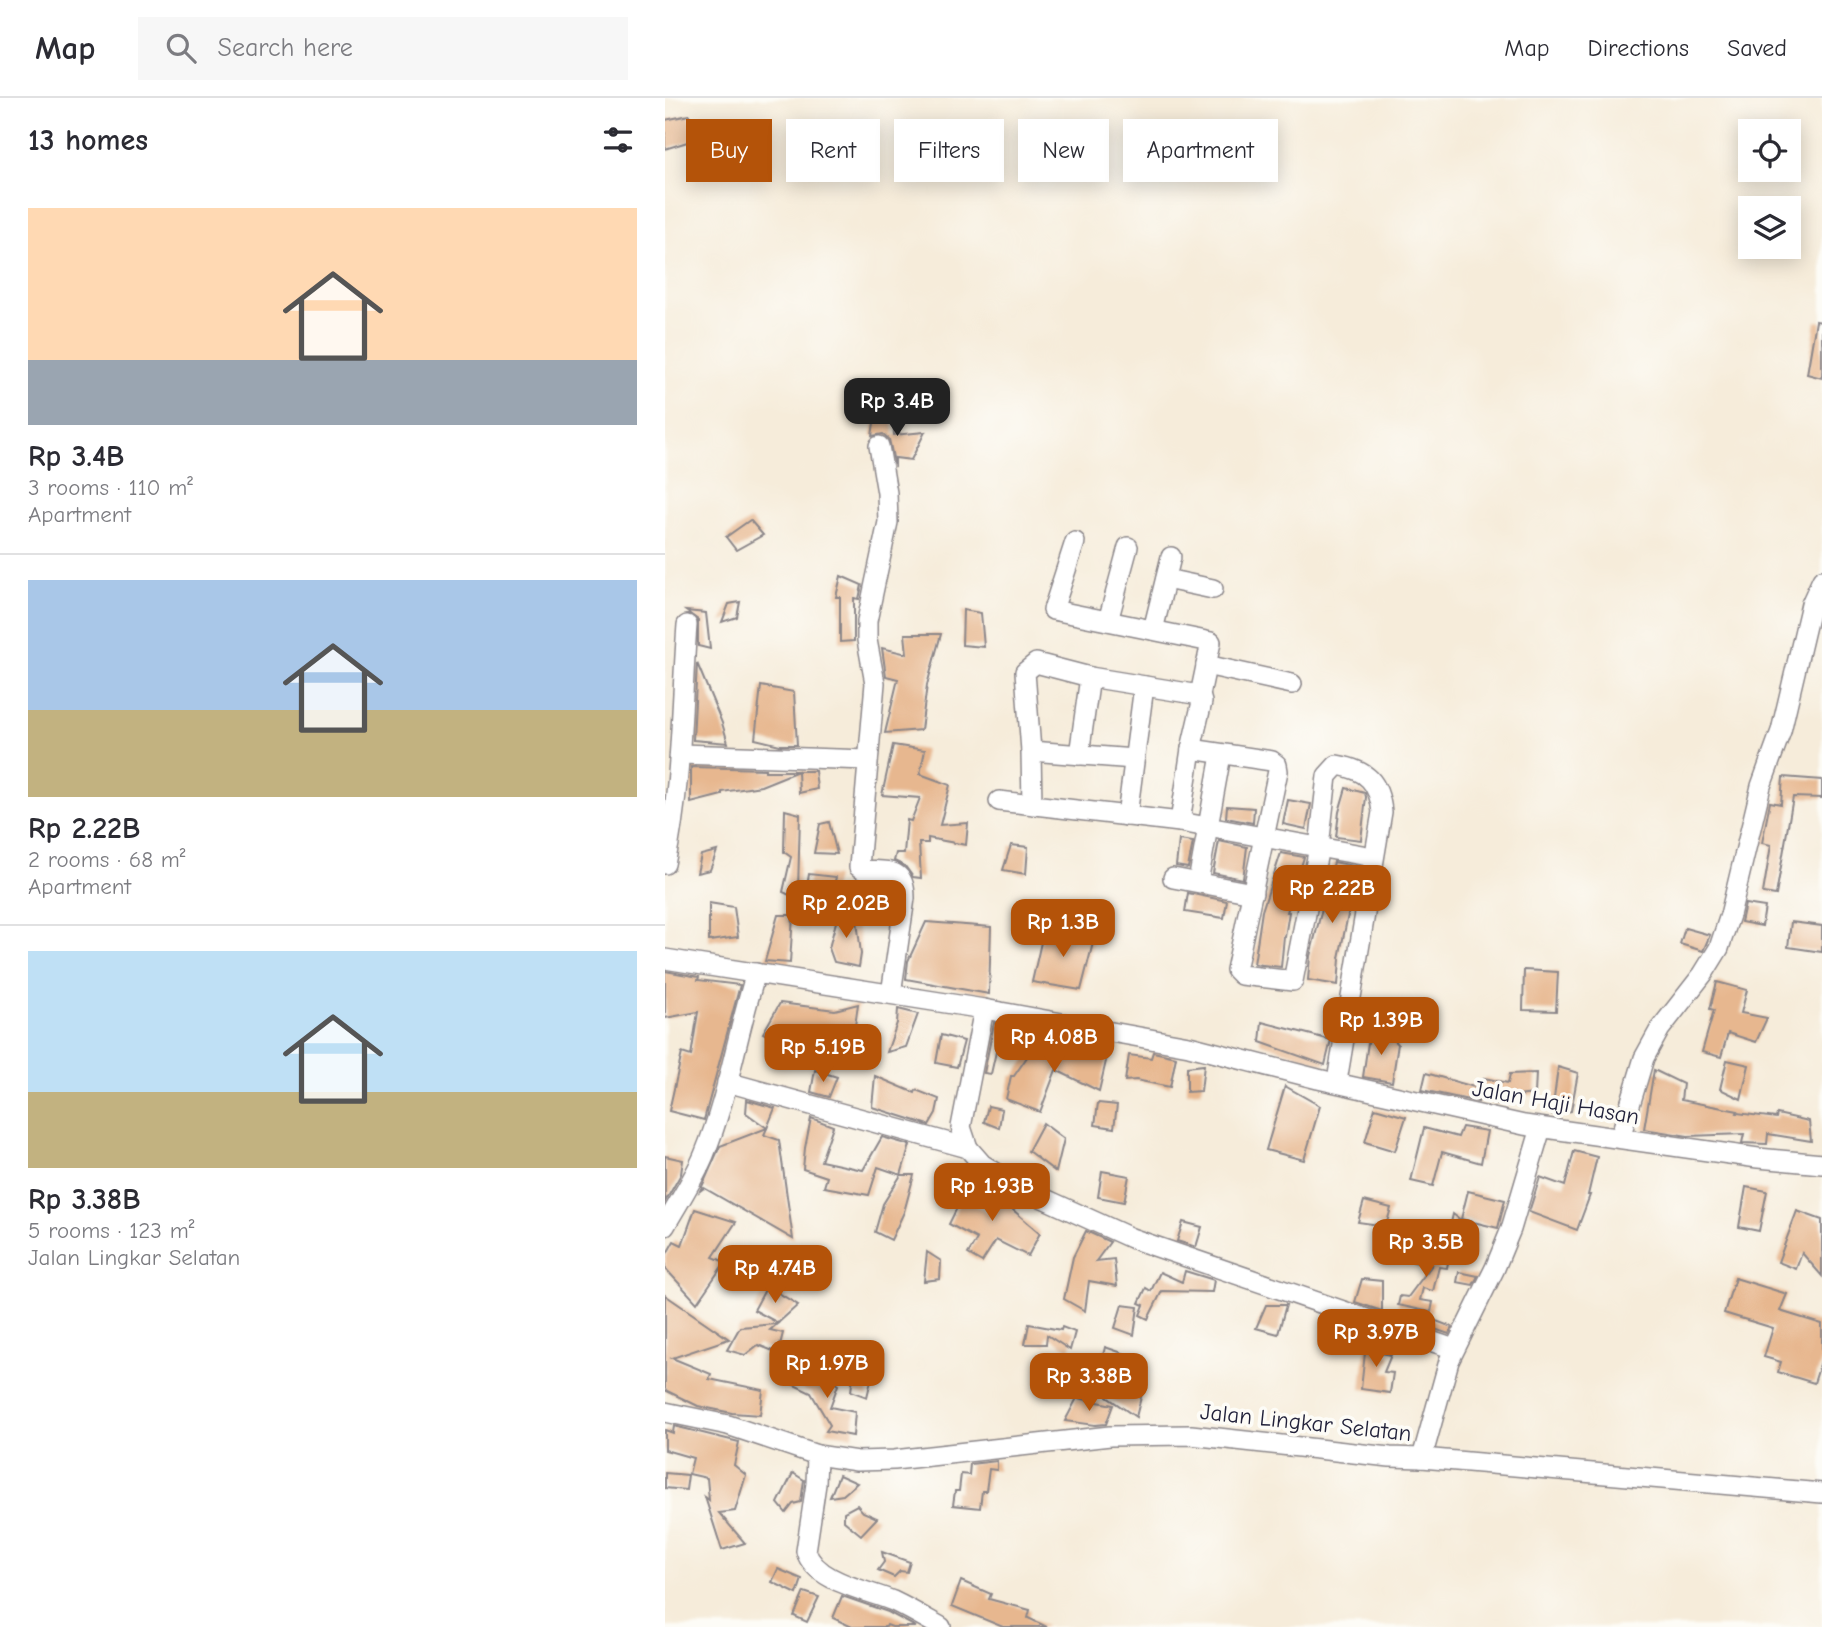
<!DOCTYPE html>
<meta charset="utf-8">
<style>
:root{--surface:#fff;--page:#f7f7f7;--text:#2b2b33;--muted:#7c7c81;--line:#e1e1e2;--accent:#b45309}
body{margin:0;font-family:"Comic Neue",sans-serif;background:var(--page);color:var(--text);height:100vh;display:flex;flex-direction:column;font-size:26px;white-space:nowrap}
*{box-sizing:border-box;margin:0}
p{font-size:23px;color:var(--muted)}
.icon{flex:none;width:38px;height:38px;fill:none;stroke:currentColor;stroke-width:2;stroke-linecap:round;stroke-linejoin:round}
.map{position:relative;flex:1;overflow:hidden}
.sheet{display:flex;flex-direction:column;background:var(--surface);width:665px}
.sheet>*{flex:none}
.hud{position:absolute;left:21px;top:21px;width:665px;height:63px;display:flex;gap:14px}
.buttons{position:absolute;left:1073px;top:21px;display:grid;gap:14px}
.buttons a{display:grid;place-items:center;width:63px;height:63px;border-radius:0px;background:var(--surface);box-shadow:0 4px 18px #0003;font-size:35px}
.price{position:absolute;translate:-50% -60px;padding:0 16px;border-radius:14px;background:var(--accent);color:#fff;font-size:23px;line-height:46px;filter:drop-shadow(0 2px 4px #0008)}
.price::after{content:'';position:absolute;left:50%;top:42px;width:21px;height:16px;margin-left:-10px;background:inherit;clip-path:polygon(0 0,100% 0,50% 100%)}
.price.on{background:#222;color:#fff}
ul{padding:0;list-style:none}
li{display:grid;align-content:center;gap:14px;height:371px;padding:0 28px}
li+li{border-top:2px solid var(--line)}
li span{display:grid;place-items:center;height:217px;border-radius:0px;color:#555}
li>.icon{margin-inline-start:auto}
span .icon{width:126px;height:126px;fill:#fffc;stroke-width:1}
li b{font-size:30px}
h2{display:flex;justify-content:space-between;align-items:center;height:84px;padding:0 28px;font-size:30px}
.tag{padding:0 24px;border-radius:0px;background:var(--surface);box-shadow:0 4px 18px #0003;font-size:24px;line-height:63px}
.tag.on{background:var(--accent);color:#fff}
header{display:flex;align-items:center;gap:42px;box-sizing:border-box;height:98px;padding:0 35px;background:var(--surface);border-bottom:2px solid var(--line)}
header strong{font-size:33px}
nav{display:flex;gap:38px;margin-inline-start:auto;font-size:24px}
.search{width:490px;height:63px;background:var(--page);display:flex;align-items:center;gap:18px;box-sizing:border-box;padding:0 24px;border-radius:0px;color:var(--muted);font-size:26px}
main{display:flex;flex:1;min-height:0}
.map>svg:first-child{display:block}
</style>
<header>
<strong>Map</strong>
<div class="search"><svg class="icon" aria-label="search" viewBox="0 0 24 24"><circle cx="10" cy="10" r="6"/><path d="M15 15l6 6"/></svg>Search here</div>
<nav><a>Map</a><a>Directions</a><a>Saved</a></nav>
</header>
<main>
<section class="sheet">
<h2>13 homes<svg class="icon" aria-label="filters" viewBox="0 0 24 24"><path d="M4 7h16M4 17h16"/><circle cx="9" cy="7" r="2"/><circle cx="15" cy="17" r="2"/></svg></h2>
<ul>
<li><span style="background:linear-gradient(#ffd9b3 70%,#9aa5b1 0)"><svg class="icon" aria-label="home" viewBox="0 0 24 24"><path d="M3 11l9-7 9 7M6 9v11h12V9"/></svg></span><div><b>Rp 3.4B</b><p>3 rooms · 110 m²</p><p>Apartment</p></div></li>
<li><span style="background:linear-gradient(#a9c7e8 60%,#c2b280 0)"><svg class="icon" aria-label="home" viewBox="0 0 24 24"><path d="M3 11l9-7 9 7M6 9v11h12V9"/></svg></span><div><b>Rp 2.22B</b><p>2 rooms · 68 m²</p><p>Apartment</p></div></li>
<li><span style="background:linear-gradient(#bfe0f5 65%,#c2b280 0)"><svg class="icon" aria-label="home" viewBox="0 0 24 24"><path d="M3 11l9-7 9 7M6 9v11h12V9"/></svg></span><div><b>Rp 3.38B</b><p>5 rooms · 123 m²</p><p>Jalan Lingkar Selatan</p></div></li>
</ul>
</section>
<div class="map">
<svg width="1157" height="1529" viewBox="0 0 1157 1529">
<rect width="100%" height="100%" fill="#fdfcf7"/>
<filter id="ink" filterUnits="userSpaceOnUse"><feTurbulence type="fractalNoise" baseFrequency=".0143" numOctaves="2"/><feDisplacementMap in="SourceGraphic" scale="14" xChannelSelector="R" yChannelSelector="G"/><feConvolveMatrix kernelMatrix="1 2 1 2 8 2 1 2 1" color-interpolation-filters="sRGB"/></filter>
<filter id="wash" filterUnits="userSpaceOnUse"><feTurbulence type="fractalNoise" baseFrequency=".00686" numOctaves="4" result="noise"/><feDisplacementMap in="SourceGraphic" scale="28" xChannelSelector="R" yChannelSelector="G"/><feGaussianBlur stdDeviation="1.57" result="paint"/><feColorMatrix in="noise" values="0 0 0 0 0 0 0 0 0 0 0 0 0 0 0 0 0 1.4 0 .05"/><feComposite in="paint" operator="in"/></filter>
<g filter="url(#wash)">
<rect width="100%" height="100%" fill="#f6ecda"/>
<g id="blocks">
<g fill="#e7b78f">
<path d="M24,17L32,41L0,51V22Z"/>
<path d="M1151,223L1157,224V280L1142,276Z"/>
<path d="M210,318L228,319L229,337L260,334L246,362L230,360V369L224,341L218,336L207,338Z"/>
<path d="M85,422L98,437L71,452L61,439Z"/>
<path d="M176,478L197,487L194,501L189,500V543L175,544V499H171Z"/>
<path d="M75,504L72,519L57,524L64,506Z"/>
<path d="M298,512L316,515L319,549L297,547Z"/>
<path d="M21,513L41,515L45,551L33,548V522Z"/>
<path d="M240,536H276L262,587L256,632L220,635L233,581L221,578L217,550L242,556Z"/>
<path d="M32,565L57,625L63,645L28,642Z"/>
<path d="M96,588L129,594L132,647H115L90,641Z"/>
<path d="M228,647L260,652L255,676L285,687L275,727L303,725L301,747L263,740V745H254L256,780L248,779L240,768L229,763L231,755H239L242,722L246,723L255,700L217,697Z"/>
<path d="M26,669L100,671V673H150L152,691L134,695L133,673L96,688L57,694V697L26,705Z"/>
<path d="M1118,679L1157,682V700L1128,699L1111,797L1098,795L1106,747L1097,745L1105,704L1116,706Z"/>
<path d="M681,690L700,695L701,699L696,742L671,739L674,714Z"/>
<path d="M623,702L646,706L641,731L618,726Z"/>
<path d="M562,708L589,710L588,725L561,720Z"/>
<path d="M120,712L135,716L133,793L141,794L144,776L171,779L165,805H151L148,823L128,817L131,800L118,794L126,759L119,754Z"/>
<path d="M164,724L172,756L149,755L155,726Z"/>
<path d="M514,742L528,744L523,770L511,768Z"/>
<path d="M554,743L582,749L578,781L548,775Z"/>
<path d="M346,747L363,749L361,776L338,772Z"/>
<path d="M52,753L45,772L32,775L36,757Z"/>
<path d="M616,755L639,759L622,814H624L620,839H619L616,869L589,866L597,813Z"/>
<path d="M669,764L693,769L674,860L675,861L673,887L643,882L645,858Z"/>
<path d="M523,795L562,803L559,820L520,814Z"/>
<path d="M44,805L69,809L73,839L44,843Z"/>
<path d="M1080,806L1100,809L1097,828L1076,824Z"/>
<path d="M174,813L191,814L196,856L194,869L169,864L164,850Z"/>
<path d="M113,817H128L125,865L100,863Z"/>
<path d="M261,824L326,829L324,896L241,881L243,863Z"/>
<path d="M1126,824L1157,828V854L1123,849Z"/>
<path d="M1020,830L1045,837L1038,853L1015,846Z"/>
<path d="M379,831L430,837L416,892L367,884Z"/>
<path d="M859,872L893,874L891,913L858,912Z"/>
<path d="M0,873L34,879L33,882L75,887L39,1022L4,1013L17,955L26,958L33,914L0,920Z"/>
<path d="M1052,884L1082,892L1076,915L1102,920L1091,944L1063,935L1056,959L1037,954L1049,912L1045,911Z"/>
<path d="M115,905L170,912L193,906L186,957L158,955L122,947L98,935Z"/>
<path d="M233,911L253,916L241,949L222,954L232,925Z"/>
<path d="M597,924L666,942L660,967L595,944Z"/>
<path d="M329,925L337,927L326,976L319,975Z"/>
<path d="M705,931L724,936L733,946L727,984L698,979Z"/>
<path d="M276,937L299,943L292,969L271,965Z"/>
<path d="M402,944L442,959L434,993L391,972L375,1014L341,1001L346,978H349L369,949L396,959Z"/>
<path d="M488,954L511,959L505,989L471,982L460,983L464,957L486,960Z"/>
<path d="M1062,962L1084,967L1076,1001L1055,991Z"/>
<path d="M539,967L536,993L522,994V969Z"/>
<path d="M893,969L913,975L906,1013L887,1016Z"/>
<path d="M150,972L172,979L164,999L146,994Z"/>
<path d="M989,972L1018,986L1016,1002L1073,1013L1072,1015L1111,1020L1112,1016L1144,1023L1146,1043L1103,1036L1102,1046L1077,1045L1079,1036L1023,1038L979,1031Z"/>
<path d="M761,975L816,991L819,980L843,985L845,976L871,975L870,996L834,1000V1006L813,1002V1004L757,992Z"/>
<path d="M210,978L250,995L251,992L274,1001L271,1015L264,1027L207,1009Z"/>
<path d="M620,988L655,1008L639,1062L601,1052Z"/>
<path d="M82,1002L110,1010L102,1030L81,1015Z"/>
<path d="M433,1005L452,1007L449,1030L430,1027Z"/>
<path d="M323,1008L337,1011L334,1030L319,1024Z"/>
<path d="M710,1010L741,1019L730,1053L700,1044Z"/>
<path d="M146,1020L168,1028L156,1063L198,1072L217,1039L245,1047L236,1077L213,1069L204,1097L159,1089L162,1079L138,1071L140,1050Z"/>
<path d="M378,1025L399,1041L391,1074L363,1053Z"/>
<path d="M797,1029L822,1033L816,1065L777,1054L768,1088L746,1083L759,1030L793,1039Z"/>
<path d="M102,1030L99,1037L114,1042L128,1141L39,1090L35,1093L55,1048Z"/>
<path d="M909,1053L932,1059L923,1097H925L912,1132L864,1114L875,1079L900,1088Z"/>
<path d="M0,1058L18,1062L16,1076L0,1104Z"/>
<path d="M437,1073L464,1078L459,1104L433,1099Z"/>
<path d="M309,1075L321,1083L311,1108L329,1117L337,1098L351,1105L348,1112L375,1135L363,1158L331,1142L317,1164L303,1156L312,1141L284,1126Z"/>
<path d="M236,1077H249L239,1114L226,1142L210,1134L218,1106Z"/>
<path d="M1081,1089L1102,1093L1094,1133L1074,1129Z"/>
<path d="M803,1093L840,1102L833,1130L796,1121Z"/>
<path d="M699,1103L726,1110L721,1128L693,1124Z"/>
<path d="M30,1111L71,1124L48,1159L60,1164L32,1205L0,1170V1159L9,1143L17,1147Z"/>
<path d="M1132,1113L1157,1122V1178L1137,1155L1131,1171L1113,1164Z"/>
<path d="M788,1116L798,1124L796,1136L784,1134Z"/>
<path d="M518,1124L537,1129L531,1149L512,1143Z"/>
<path d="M421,1133L445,1144L431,1163L449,1161L452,1188L424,1183L420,1213L399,1201L408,1159Z"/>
<path d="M738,1136L759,1137L754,1154L734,1148Z"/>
<path d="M763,1150L785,1154L782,1170L774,1169L768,1193L758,1190L755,1202L768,1204L766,1214L733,1207L735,1198L743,1199L767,1167L749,1164Z"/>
<path d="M262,1154L276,1163L275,1181L259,1183Z"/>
<path d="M520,1173L549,1182L547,1194L497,1193L483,1221L475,1217L479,1207L474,1205L481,1190L486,1193L495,1174L517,1184Z"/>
<path d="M794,1174L813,1178L808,1187L792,1184Z"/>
<path d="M1070,1180L1122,1196L1115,1213L1157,1226V1260L1149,1285L1113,1274L1116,1264L1099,1259L1108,1230L1059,1215Z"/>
<path d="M697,1181L717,1183V1213L690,1204Z"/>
<path d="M102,1188L133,1207L113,1225L89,1212Z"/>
<path d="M0,1197L64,1241L7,1260L46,1276L44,1281L98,1292L95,1317L67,1315L33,1308L0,1292Z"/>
<path d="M457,1207L473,1209L469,1237L450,1230Z"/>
<path d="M601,1207H621L613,1236L591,1230Z"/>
<path d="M761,1219L787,1229L784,1236L758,1227Z"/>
<path d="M112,1226L105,1232L118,1235L113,1255L93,1247L80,1257L62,1252L75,1229Z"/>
<path d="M364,1226L396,1232L397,1229L410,1234L405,1252L382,1237L381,1246H360Z"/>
<path d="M706,1239L716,1243V1255L726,1257L719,1274L728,1275L725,1295L696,1291L700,1255Z"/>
<path d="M440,1249L463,1257L454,1286L478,1291L471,1319L442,1299L446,1284L433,1279Z"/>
<path d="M146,1266L173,1287L165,1309L190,1314L188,1338L161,1333L165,1327L146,1295L127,1286Z"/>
<path d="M209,1270L202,1299L186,1293L189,1271Z"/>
<path d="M412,1300L448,1307L441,1326L430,1327L400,1323Z"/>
<path d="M9,1328L74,1344L69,1367L81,1377L70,1413L54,1415L80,1445L57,1452L40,1399L44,1402L42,1380L24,1376L28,1360L0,1352V1332L8,1335Z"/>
<path d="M332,1363V1372L324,1371L321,1393H317L315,1410L288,1407L290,1393H294L296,1376L304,1377L305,1366Z"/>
<path d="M0,1375L23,1377L21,1392L0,1390Z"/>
<path d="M128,1375L139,1382L136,1404L128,1406L121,1415L113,1405Z"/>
<path d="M174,1377L192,1385L178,1397L165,1399Z"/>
<path d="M192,1407L198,1414L212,1420L196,1437L179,1423V1414Z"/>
<path d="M217,1454L245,1464L242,1474L235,1473L229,1479L213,1472L219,1464Z"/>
<path d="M113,1471L137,1481L132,1496L107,1484Z"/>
<path d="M296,1483L326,1496L324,1501L365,1512L363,1520L382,1529H338L287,1508Z"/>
<path d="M139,1494L154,1499L142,1524L129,1518Z"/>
<path d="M177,1498L223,1514L251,1529H227L222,1527L221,1529H187L168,1520Z"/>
</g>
</g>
</g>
<g filter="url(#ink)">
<use href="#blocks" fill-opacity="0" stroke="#8c878a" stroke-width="2"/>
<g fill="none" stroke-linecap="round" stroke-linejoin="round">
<defs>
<g id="minor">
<path d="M214,348L222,395L223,424L202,523V542L210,585L194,769L198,772C223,774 240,769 240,800L226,896"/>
<path d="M410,444L388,512L546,544L535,597"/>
<path d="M501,481L548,491"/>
<path d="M443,523L463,449"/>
<path d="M488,532L506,459"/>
<path d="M541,567L627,586"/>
<path d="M526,651L607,663L612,667L613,673L571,872L576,877L628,883L654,749L662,678L672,667C702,672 714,684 717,714L672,983"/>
<path d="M366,653L469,661"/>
<path d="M15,656L203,662"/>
<path d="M414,657L425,579"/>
<path d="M334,703L515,724L526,651L537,604L535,597L425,579L371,565L360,574L366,653L367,707"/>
<path d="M462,718L479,588"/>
<path d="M515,724L708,759"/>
<path d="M0,766C17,687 16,607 22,527"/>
<path d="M508,780L588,795"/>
<path d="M533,784L556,657"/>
<path d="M0,861L319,911L524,948L653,981L859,1027L1093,1060L1157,1066"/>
<path d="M319,911L296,1029L303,1050L317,1066L356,1090L466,1140L789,1251"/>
<path d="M62,984L303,1050"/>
<path d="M955,1040L979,960L995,931L1038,876L1054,850L1065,817L1096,688L1116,633L1146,506L1157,482"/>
<path d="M0,1128C13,1105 29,1081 39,1057C63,999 72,935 91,875"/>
<path d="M0,1314L63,1327L152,1357L192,1363L229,1362L445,1338L526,1337L725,1359L757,1360L1157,1395"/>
<path d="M152,1357L151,1386L141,1453C150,1484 202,1492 228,1503C245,1511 260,1520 276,1529"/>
<path d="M757,1360L784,1263L830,1170L846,1131L876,1030"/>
</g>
</defs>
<use href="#minor" stroke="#8c878a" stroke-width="22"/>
<use href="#minor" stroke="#fff" stroke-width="19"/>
</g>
</g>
<g text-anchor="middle" stroke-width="7" stroke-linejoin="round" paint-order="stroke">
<g font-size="23" fill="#22223b" stroke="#fdfcf7">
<text transform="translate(891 1004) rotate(10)" y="8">Jalan Haji Hasan</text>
<text transform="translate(641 1324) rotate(6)" y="8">Jalan Lingkar Selatan</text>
</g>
</g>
</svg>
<div class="buttons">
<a><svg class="icon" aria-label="locate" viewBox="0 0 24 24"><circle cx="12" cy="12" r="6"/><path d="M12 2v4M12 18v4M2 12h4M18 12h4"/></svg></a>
<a><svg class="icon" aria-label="layers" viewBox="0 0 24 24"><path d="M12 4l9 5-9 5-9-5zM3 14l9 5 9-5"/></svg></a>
</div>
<b class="price on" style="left:232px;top:340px">Rp 3.4B</b>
<b class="price" style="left:667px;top:827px">Rp 2.22B</b>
<b class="price" style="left:181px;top:842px">Rp 2.02B</b>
<b class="price" style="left:398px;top:861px">Rp 1.3B</b>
<b class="price" style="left:716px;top:959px">Rp 1.39B</b>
<b class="price" style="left:389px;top:976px">Rp 4.08B</b>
<b class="price" style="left:158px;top:986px">Rp 5.19B</b>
<b class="price" style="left:327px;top:1125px">Rp 1.93B</b>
<b class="price" style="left:761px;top:1181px">Rp 3.5B</b>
<b class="price" style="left:110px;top:1207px">Rp 4.74B</b>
<b class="price" style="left:711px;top:1271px">Rp 3.97B</b>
<b class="price" style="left:162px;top:1302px">Rp 1.97B</b>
<b class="price" style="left:424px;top:1315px">Rp 3.38B</b>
<div class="hud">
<a class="tag on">Buy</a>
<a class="tag">Rent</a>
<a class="tag">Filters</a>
<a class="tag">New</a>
<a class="tag">Apartment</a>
</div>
</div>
</main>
